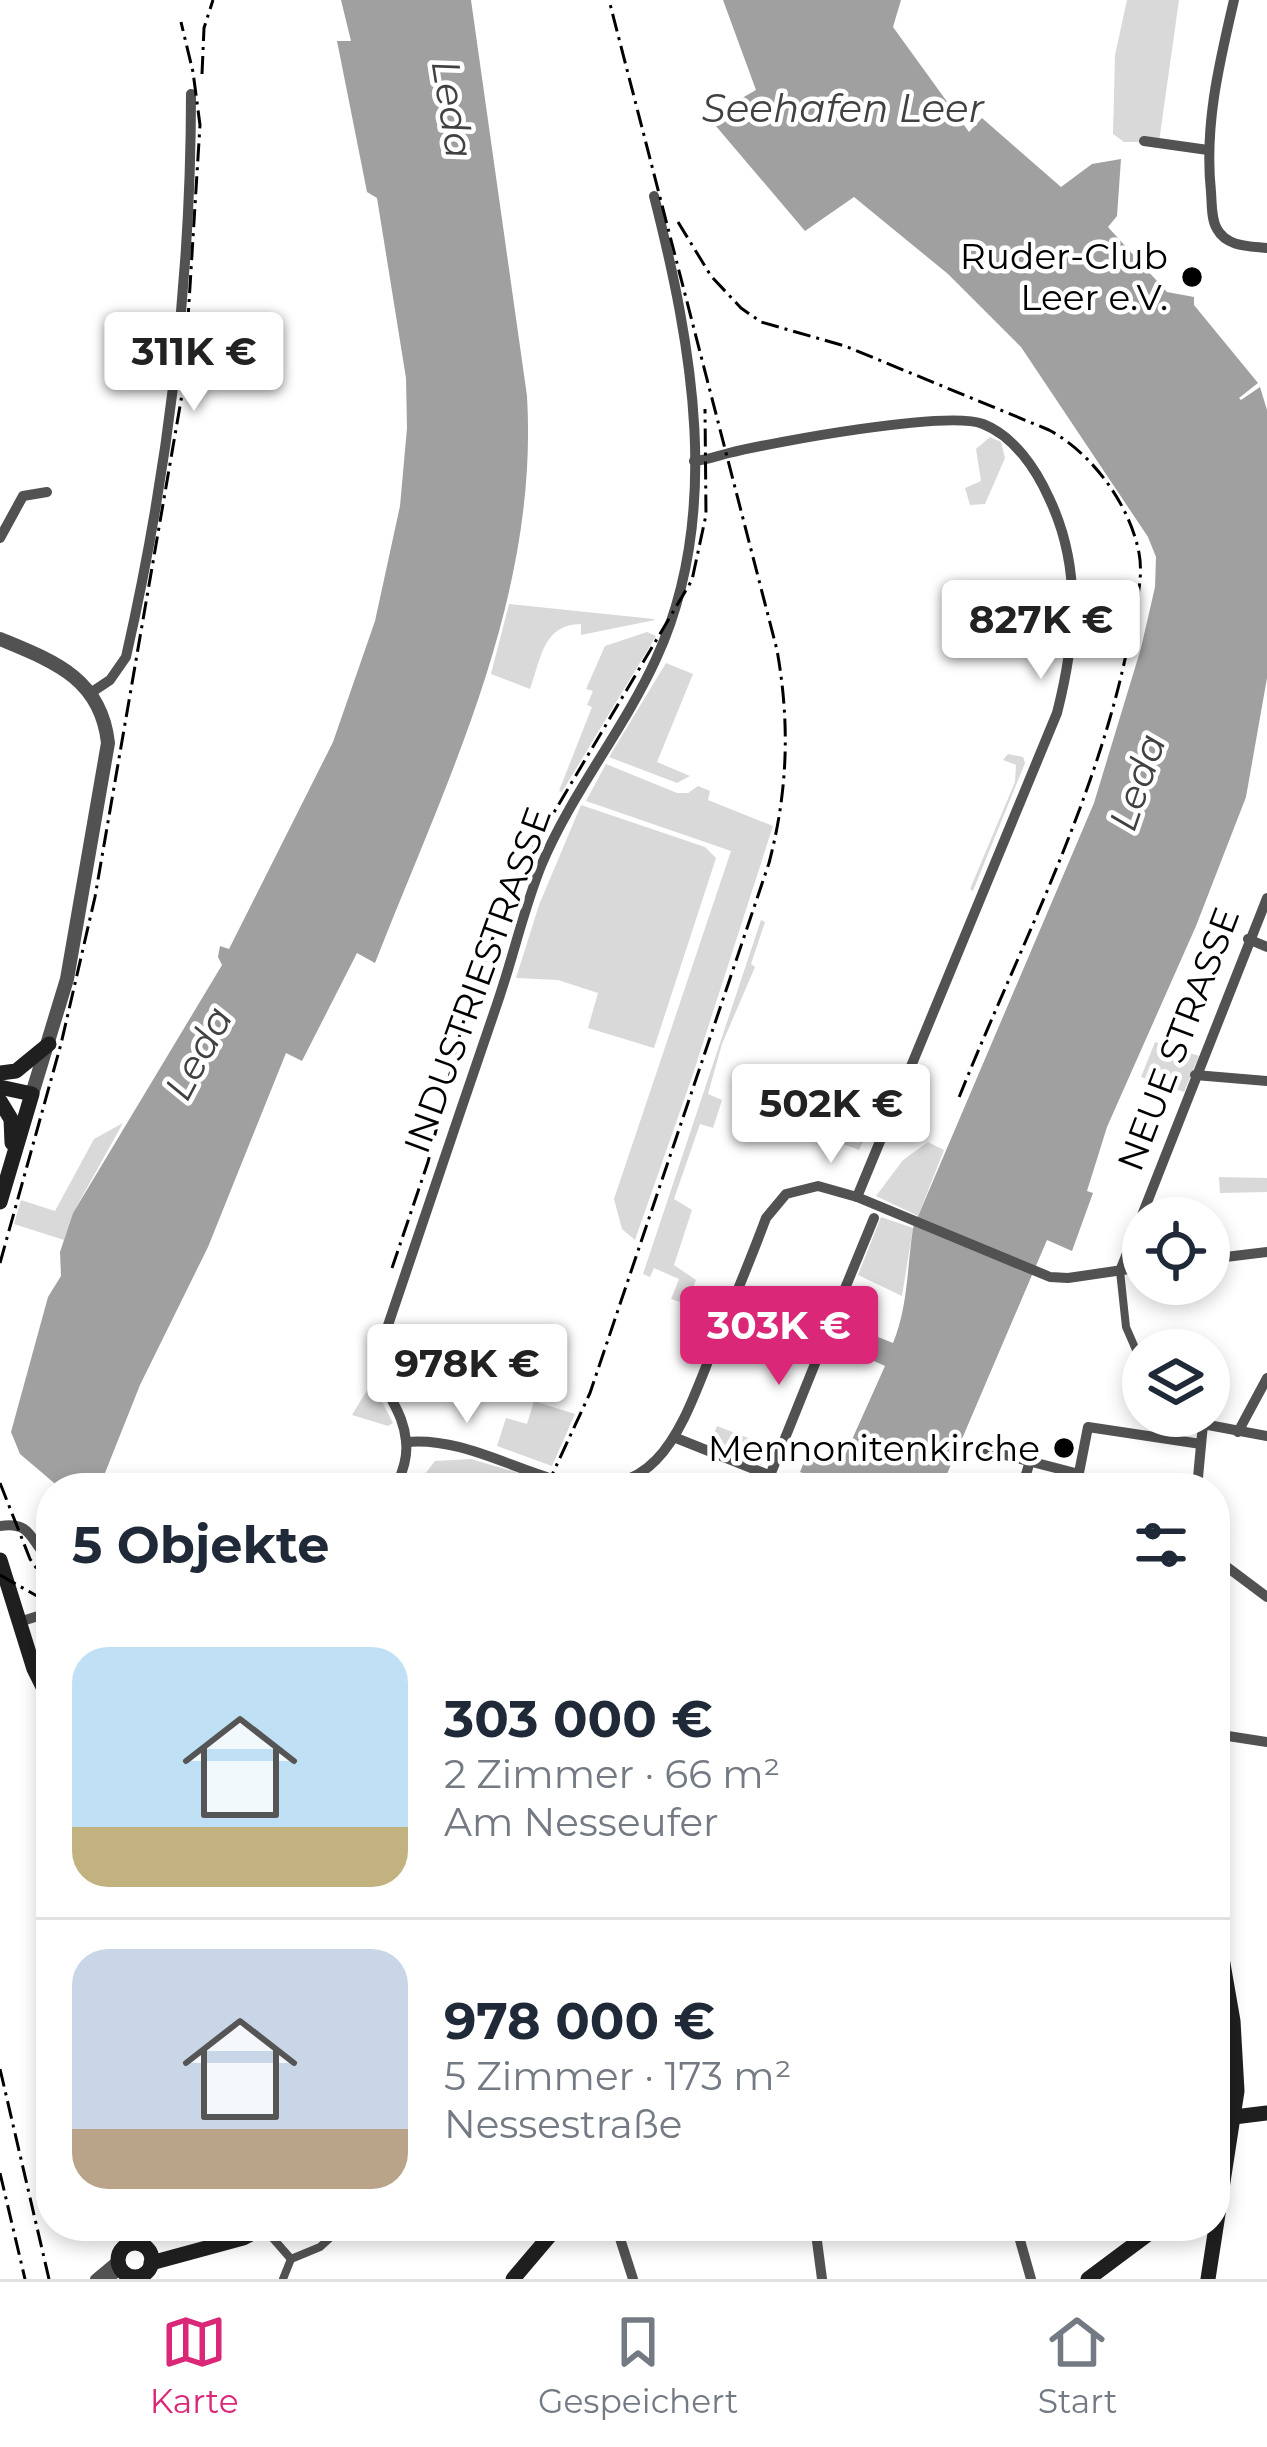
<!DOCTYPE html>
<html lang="de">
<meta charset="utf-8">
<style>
:root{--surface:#fff;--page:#f2f2f3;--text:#1f2937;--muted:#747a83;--line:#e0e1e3;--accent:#db2777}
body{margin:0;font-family:Montserrat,sans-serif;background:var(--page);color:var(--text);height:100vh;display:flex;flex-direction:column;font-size:45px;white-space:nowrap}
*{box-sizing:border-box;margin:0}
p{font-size:39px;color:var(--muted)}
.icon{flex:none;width:66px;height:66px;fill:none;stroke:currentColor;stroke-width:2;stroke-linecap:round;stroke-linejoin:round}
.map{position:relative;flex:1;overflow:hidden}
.drawer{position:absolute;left:36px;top:1473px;width:1194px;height:768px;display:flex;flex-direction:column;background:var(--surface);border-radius:48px;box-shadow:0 6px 18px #0003}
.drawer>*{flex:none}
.buttons{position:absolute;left:1122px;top:1197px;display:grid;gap:24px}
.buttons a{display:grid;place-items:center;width:108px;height:108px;border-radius:50%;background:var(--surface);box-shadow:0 6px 18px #0003;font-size:60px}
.price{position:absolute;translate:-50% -102px;padding:0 27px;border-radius:12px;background:#fff;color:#222;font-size:39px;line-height:78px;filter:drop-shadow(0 3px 6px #0008)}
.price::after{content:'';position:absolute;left:50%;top:72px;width:36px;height:27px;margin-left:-18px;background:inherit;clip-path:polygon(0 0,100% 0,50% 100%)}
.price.current{background:var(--accent);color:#fff}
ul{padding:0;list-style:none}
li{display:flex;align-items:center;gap:36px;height:300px;padding:0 36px}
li+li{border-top:3px solid var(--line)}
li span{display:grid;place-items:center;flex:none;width:336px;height:240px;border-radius:36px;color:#555}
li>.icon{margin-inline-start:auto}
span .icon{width:144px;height:144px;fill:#fffc;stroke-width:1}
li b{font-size:51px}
h2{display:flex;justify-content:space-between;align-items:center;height:144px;padding:0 36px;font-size:51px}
.tab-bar{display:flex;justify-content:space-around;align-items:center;height:168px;border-top:3px solid var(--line);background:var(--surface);font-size:33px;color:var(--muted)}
.tab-bar a{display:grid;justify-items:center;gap:6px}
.tab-bar .current{color:var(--accent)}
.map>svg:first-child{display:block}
</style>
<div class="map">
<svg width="1267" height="2279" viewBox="0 0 1267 2279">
<rect width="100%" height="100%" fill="#fff"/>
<g fill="#d9d9d9">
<path d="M1127,0H1179L1159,142H1124L1113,134L1115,55Z"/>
<path d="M990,437L1001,442L1005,458L985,504L970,505L965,488L981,481L976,449Z"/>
<path d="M509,604L654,619L655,620L581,635V624C543,624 541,659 530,689L491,674Z"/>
<path d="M647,632L656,636L562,792L559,791L592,707L587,705L593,691L586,689L605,646Z"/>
<path d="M666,663L693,674L657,762L690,776L677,783L609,757Z"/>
<path d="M1008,754L1023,757L1025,763L973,891L970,889L1015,782L1016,765L1003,760Z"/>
<path d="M606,764L677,793H688L698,786L710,791L708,800L773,826L692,1077L635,1240L622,1229L614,1199L731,851L586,801Z"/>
<path d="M581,805L705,847L716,858L654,1048L588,1028L598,993L558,980L516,978L539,905Z"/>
<path d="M761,920L765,922L751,964L755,967L722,1044L708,1094L722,1100L713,1128L700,1124L674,1199L692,1210L674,1265L696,1280L686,1304L671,1299L679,1279L654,1268L650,1277L643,1274Z"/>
<path d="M1155,1042L1199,1056L1184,1092L1141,1077Z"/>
<path d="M881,1087L888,1091L859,1150L813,1133L816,1127L858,1143Z"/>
<path d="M123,1123L73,1213L64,1240L14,1224L21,1200L55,1211L94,1139Z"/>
<path d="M928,1142L944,1150L918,1216L876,1196L903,1160Z"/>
<path d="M1219,1177L1267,1178V1192L1220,1193Z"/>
<path d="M881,1217L913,1228L902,1296L858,1275Z"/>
<path d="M372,1382L393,1423L388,1426L352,1415Z"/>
<path d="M534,1401L575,1414L552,1466L497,1446L506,1418L527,1424Z"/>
<path d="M717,1426L769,1446L761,1465L709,1446Z"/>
<path d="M471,1459L546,1481L543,1488H414L435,1461Z"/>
</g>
<g fill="#a0a0a0">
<path d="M341,0H471L527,396C539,598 447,779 375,963L357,953L302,1061L286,1053L208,1247L140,1385L99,1488H60L20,1454L11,1432L48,1297L61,1276L60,1252L73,1213L222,965L218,957L220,946L229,949L333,742L375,621L400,506L407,428L406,378L377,198L367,192L340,56L337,41H351Z"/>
<path d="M723,0H901L893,27L969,132L982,118L1061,187L1092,164L1121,159L1117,216L1108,227L1167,292L1194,297V305L1258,383L1239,398L1241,400L1260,387L1267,410V678L1246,797L1196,926L1107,1127L1087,1191L1093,1193L1072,1251L1047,1240L941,1488H823L825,1482L800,1472L808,1452L841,1464L885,1366L854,1352L863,1331L893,1343C908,1307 907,1268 913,1228L1094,803L1141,648L1155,587L1156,557L1148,537L1021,347L948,274L854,197L805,231L715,125L721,110L756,90Z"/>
</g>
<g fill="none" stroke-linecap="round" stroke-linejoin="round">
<g stroke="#525252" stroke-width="8">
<path d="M1120,1271L1126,1327L1143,1366"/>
<path d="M1191,1416L1203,1424"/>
<path d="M270,2235L291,2259"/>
<path d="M283,2279L291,2259L320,2247L343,2226"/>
</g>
<g stroke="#525252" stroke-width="10">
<path d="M1234,0C1219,64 1204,126 1211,192C1212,204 1211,219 1217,229C1227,247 1249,246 1267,248"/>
<path d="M1144,141L1208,150"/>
<path d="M694,461C707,460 717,456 729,453C774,442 947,410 983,424C1014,436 1036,469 1049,498C1082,567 1076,639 1057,713L857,1197"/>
<path d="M0,538L23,496L47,492"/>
<path d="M92,692L110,680L126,657C168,472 191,284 191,94"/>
<path d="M1248,939L1267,947"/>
<path d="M1195,1075L1267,1081"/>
<path d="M1209,1259L1267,1252"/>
<path d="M1120,1271L1267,898"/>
<path d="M839,1303L874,1218"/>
<path d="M1238,1432L1267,1378"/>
<path d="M676,1438L771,1476"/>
<path d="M406,1442C458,1437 507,1466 556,1480C657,1508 681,1429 711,1354C730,1309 749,1264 766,1218L786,1194L818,1186L857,1197L1050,1277L1068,1278L1143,1267"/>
<path d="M978,1448L1079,1474"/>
<path d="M396,1488C402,1472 408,1458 406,1441C402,1399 372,1391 383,1340C420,1228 459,1116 497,1004C513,958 523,911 541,866C572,792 623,731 656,659C723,514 692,345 654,196"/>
<path d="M765,1488L833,1319"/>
<path d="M1022,1488L1030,1461"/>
<path d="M1076,1488L1088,1427L1201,1444"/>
<path d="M1197,1488L1203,1424L1267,1436"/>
<path d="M0,1526C34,1521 29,1542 51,1561"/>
<path d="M1215,1558L1267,1597"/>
<path d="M19,1622L51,1612"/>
<path d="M1215,1734L1267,1742"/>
<path d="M123,2226L129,2244"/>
<path d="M616,2226L633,2279"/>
<path d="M815,2226L822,2279"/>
<path d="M1016,2226L1031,2279"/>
<path d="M95,2279L113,2264"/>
<path d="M108,2279L115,2274"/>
</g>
<path stroke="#525252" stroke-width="14" d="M0,639C53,661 101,678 108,743L67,979L32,1094"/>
<g stroke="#1f1f1f" stroke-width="15">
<path d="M0,1073L16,1071L49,1044"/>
<path d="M0,1087L32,1094L0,1202"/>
<path d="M0,1101L11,1119L12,1143"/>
<path d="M0,1560L34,1669L51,1703"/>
<path d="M1234,2117L1267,2113"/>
<circle cx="135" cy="2260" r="17"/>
<path d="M151,2263L243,2238L266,2226"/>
<path d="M513,2279L558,2226"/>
<path d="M1088,2279L1159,2226"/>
<path d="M1208,2279L1237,2091L1233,2021L1215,1918"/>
</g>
<g stroke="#000" stroke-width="3" stroke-dasharray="18 6 3 6" stroke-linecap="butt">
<path d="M202,74L204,28L213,0"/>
<path d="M678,222L711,276L741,308L761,322L845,346L1049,430C1092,453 1130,505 1139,553C1144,579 1135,609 1130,635C1099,798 1019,947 958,1100"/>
<path d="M0,1263L61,1044L95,897L184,383L200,125L193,72L181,22"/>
<path d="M392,1268L428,1162L462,1026L512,883L692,580L706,515L705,409"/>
<path d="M0,1483L30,1559L51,1589"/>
<path d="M546,1488L590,1393L769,863C788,791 790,723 777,650L609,0"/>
<path d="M0,1575L51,1604"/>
<path d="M0,2069L49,2279"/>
<path d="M0,2173L25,2279"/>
</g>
</g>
<g fill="#000" stroke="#fff" stroke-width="4.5">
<circle cx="1192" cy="277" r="12"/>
<circle cx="1064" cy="1448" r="12"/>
</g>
<g text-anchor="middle" stroke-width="9" stroke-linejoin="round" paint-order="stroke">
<g font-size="36" fill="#000" stroke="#fff" text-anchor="end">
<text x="1168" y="269">Ruder-Club<tspan x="1168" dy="41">Leer e.V.</tspan></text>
<text x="1040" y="1461">Mennonitenkirche</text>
</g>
<g font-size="36" fill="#000" stroke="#fff">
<text transform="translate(477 980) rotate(-70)" y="13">INDUSTRIESTRASSE</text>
<text transform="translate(1178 1039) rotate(-69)" y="13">NEUE STRASSE</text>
</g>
<g font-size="39" font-style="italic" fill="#414141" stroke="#fff">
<text x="843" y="122">Seehafen Leer</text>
<text transform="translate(453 109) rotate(81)" y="14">Leda</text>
<text transform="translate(1137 782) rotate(-71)" y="14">Leda</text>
<text transform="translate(198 1053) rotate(-62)" y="14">Leda</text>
</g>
</g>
</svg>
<div class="buttons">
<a><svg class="icon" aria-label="locate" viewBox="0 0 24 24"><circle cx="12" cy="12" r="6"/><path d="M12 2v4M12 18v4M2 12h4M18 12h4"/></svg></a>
<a><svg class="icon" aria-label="layers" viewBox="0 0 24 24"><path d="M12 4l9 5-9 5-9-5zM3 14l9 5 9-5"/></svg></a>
</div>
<b class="price" style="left:194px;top:414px">311K €</b>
<b class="price" style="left:1041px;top:682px">827K €</b>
<b class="price" style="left:831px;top:1166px">502K €</b>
<b class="price current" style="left:779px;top:1388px">303K €</b>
<b class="price" style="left:467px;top:1426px">978K €</b>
<section class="drawer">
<h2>5 Objekte<svg class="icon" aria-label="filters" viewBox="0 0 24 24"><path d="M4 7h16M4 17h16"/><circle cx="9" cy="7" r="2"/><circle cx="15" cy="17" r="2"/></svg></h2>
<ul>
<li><span style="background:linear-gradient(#bfe0f5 75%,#c2b280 0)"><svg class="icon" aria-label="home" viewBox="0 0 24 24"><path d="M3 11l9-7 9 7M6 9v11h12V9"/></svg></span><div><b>303 000 €</b><p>2 Zimmer · 66 m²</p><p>Am Nesseufer</p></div></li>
<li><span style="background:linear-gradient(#c9d6e8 75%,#b9a48a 0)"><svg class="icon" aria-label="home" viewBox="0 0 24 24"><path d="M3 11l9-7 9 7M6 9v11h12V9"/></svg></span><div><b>978 000 €</b><p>5 Zimmer · 173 m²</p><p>Nessestraße</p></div></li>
</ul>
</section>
</div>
<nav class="tab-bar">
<a class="current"><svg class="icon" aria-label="map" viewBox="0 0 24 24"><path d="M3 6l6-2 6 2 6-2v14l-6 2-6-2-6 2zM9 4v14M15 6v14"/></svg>Karte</a>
<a><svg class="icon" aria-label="saved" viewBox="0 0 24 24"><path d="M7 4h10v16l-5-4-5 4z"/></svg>Gespeichert</a>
<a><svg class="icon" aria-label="home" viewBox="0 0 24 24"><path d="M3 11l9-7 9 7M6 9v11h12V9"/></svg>Start</a>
</nav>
